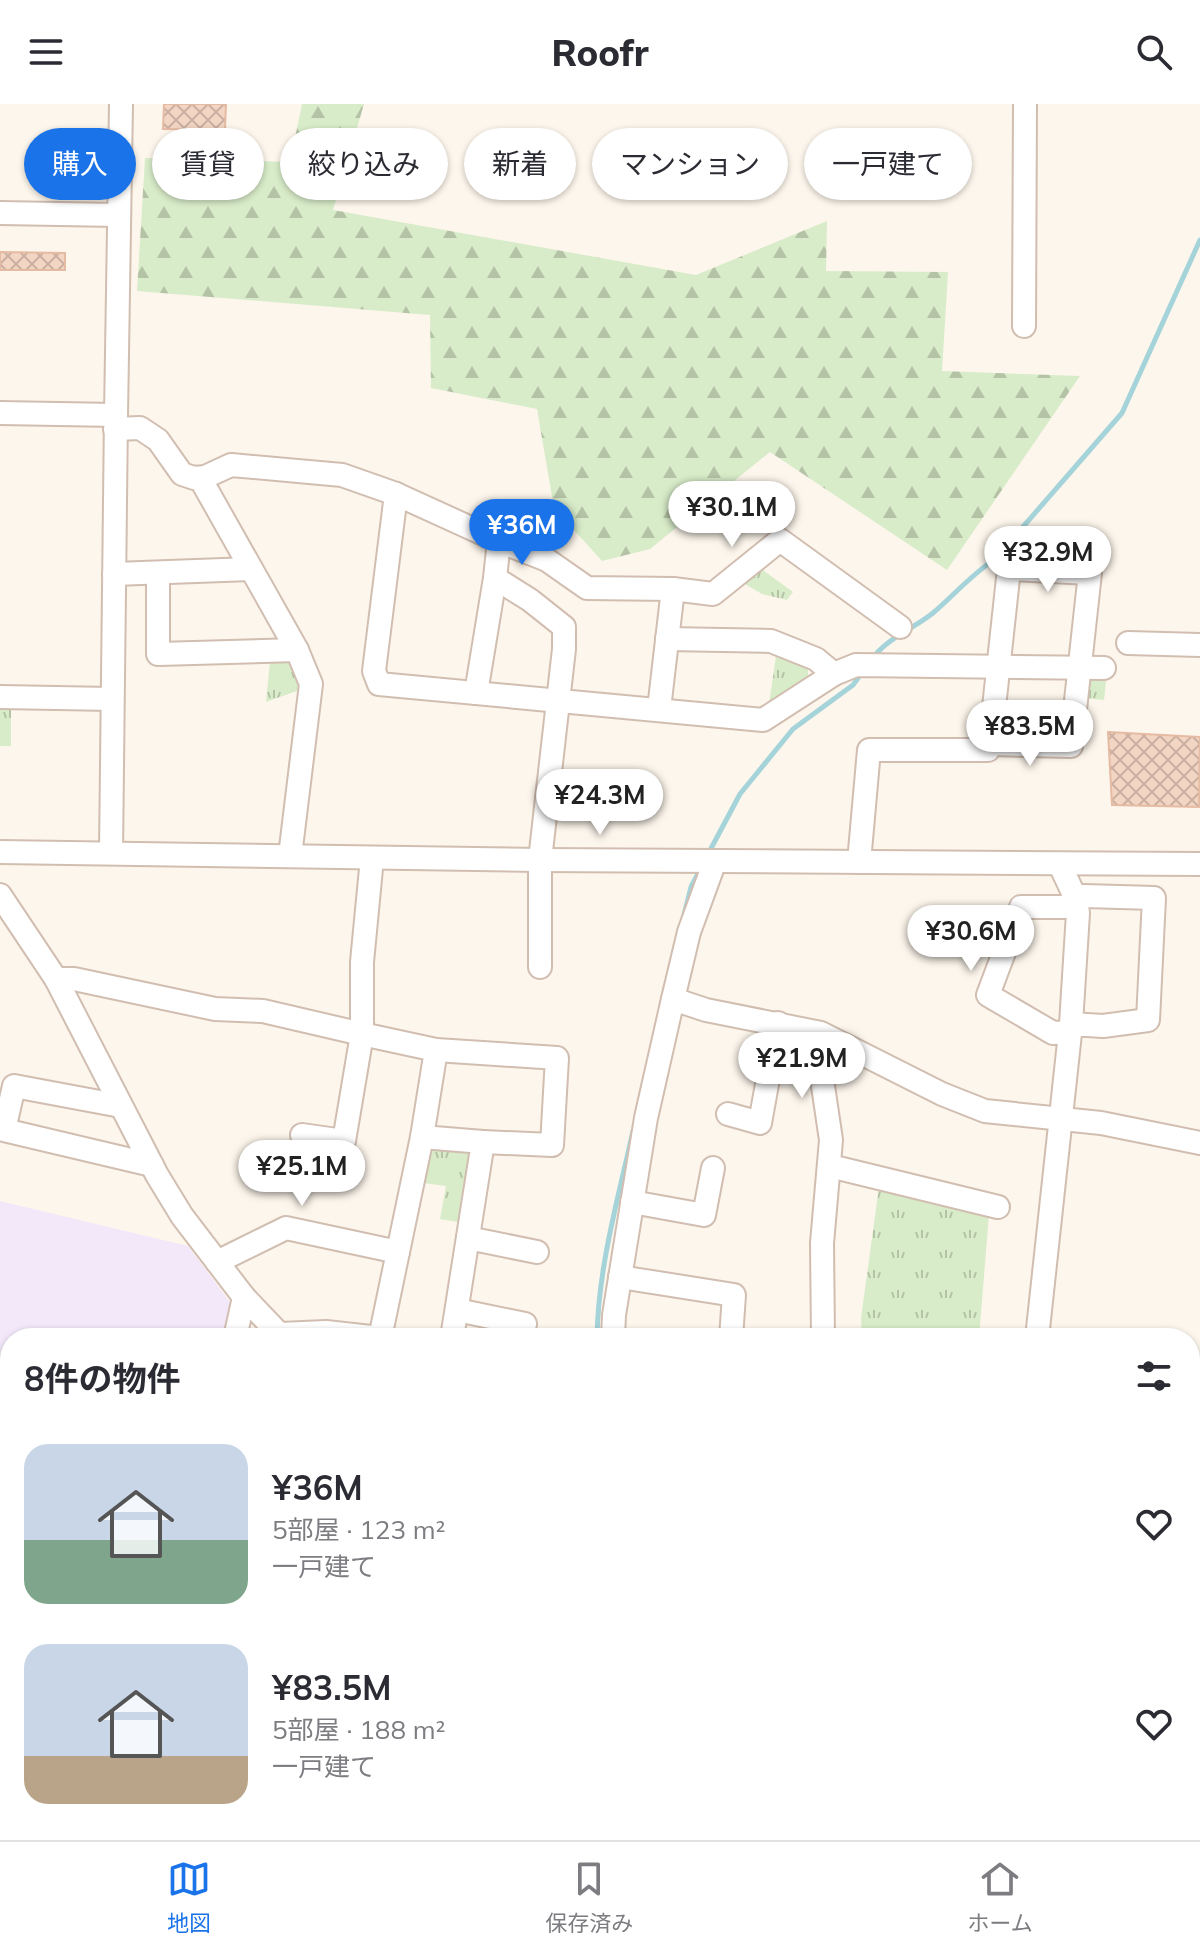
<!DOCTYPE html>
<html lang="ja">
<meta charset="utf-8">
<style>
:root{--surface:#fff;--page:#f7f7f7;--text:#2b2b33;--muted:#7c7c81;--line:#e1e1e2;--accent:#1a73e8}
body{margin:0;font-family:Mulish,"Noto Sans JP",sans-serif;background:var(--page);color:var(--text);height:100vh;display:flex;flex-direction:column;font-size:30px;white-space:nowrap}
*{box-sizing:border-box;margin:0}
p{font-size:26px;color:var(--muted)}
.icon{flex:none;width:44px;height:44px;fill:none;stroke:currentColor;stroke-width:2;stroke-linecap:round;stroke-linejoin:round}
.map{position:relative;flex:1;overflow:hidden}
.details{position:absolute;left:0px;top:1224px;width:1200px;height:512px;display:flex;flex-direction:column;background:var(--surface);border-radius:32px 32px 0 0;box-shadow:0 2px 6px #0004}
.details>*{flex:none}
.top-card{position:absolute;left:24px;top:24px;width:1152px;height:72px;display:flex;gap:16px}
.price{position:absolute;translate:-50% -68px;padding:0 18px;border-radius:28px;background:#fff;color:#222;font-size:26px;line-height:52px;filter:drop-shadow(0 2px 4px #0008)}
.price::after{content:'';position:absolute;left:50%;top:48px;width:24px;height:18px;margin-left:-12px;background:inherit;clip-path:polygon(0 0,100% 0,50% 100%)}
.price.current{background:var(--accent);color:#fff}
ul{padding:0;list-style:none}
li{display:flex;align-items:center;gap:24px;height:200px;padding:0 24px}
li span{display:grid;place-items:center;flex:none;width:224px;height:160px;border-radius:24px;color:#555}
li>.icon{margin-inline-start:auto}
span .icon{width:96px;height:96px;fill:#fffc;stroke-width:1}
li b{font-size:34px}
h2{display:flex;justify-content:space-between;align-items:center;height:96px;padding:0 24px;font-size:34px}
.pill{padding:0 28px;border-radius:36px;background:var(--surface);box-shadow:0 2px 6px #0004;font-size:28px;line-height:72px}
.pill.current{background:var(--accent);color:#fff}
header{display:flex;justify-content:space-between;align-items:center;height:104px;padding:0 24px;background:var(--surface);font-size:36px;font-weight:800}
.tab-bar{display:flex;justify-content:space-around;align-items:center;height:112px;border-top:2px solid var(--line);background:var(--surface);font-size:22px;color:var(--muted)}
.tab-bar a{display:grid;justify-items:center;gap:4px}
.tab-bar .current{color:var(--accent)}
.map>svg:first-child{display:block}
</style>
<header><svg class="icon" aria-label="menu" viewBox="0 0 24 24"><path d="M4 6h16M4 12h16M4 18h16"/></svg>Roofr<svg class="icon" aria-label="search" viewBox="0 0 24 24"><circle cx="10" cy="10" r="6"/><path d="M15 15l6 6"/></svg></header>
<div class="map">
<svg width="1200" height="1736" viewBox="0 0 1200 1736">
<defs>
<pattern id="forest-firs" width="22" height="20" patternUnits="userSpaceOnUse" patternTransform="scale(2)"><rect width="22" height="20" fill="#d8ecc9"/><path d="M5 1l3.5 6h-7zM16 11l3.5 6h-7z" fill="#b4c2a5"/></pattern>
<pattern id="park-tufts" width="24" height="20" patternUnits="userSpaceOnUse" patternTransform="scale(2)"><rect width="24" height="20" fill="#d8ecc9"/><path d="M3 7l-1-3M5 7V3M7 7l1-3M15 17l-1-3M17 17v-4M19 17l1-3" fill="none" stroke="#b4c2a5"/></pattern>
<pattern id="building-cross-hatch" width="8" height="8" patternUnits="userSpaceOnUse" patternTransform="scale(2)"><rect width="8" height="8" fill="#f3d5c3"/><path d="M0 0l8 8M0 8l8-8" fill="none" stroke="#cab0a1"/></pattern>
</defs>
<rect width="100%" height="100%" fill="#fdf6ec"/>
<path fill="#f3e8fa" d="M0,1097L188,1142L236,1206L230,1234H10V1375L0,1374Z"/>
<path fill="url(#forest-firs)" d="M302,0H364L333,106L696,171L827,117L826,167L948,168L942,267L1080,272L947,466L770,348L650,445L602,457L554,404L537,305L431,284L430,211L137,187L145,54L290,58Z"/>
<g fill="url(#park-tufts)">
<path d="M760,464L793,488L787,496L762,490L743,479Z"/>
<path d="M776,552L799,558L808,566V576L768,607Z"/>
<path d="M270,557H297L308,583L266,598Z"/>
<path d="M1084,568H1107L1104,596L1081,594Z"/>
<rect x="0" y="603" width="11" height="39"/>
<path d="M430,1042L475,1049L464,1119L440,1115L446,1082L424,1079Z"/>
<path d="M879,1083L989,1110L979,1234H862L861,1214Z"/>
</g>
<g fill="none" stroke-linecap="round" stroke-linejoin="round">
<g stroke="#a5d3da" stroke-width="5">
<path d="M872,555C887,534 913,525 933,509C954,491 971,471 995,455L1122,309L1200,136"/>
<path d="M707,752L740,690L793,625L853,581L861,570"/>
<path d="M684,811L691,783L701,764"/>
<path d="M597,1234C598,1164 618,1095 633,1027"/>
<path d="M465,1736V1726"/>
</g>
</g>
<g fill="url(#building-cross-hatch)" stroke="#e6bba3" stroke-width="2">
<path d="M164,0H226L225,26L163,25Z"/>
<path d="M0,148L65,149V166H0Z"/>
<path d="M1108,628L1200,633L1199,703L1112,701Z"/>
</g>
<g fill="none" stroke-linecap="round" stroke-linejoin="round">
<defs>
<g id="minor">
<path d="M0,109L118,111"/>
<path d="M1024,222L1025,0"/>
<path d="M0,309L116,311L111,749"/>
<path d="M116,311L121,0"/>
<path d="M115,325L140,324L158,336L182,370L194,374L205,373L231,361L342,371L396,390L499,437L495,474L530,496L564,523V545L540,756V863"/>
<path d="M200,374L297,546L311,580L290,752"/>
<path d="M396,390L374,567L379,580L763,616L834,570L856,561L1104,564"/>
<path d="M499,437L547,456L587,484L673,485"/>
<path d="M158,469V550L297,546"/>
<path d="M114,470L251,465"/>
<path d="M667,535L771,537L816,555L834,570"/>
<path d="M1128,539L1200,541"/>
<path d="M476,589L495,474"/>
<path d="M0,593L112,595"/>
<path d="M659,605L673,485L713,490L780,436L900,523"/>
<path d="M0,748L540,756L1200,760"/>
<path d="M372,754L362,858V930L436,946L422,1033L380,1234"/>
<path d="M859,758L869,646H988L990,640L1071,642L1090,469L1009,465L990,640"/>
<path d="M0,791L56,875L157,1071L182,1112L244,1193L283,1234"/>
<path d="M56,875H74L215,905L263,907L362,930L344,1037L302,1031"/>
<path d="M673,895L706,906L821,929L942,990L985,1007L1101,1019L1200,1039"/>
<path d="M815,928L831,1036L822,1139L823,1234"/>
<path d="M1070,928L1053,929L988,891L1021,803H1064L1084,792L1154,794L1148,916L1103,922L1071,920"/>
<path d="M436,946L557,954L552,1041L483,1038"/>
<path d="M121,1002L14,982L4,1026L152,1061"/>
<path d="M728,1010L760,1019L778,919"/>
<path d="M422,1033L483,1038L452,1234"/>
<path d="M830,1062L998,1103"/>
<path d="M632,1098L704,1111L713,1064"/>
<path d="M468,1134L537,1148"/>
<path d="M217,1158L286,1124L398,1148"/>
<path d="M620,1173L734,1191L731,1234"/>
<path d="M457,1206L525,1220"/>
<path d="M280,1230L326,1228L380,1234"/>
<path d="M235,1234L244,1193"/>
<path d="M613,1234L614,1211L646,1014L673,895L689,828L715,757"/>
<path d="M1037,1234L1071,920L1078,809L1076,795L1060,761"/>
<path d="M0,1382L10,1383"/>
<path d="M0,1480H10"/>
<path d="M1190,1493L1200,1491"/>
<path d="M1190,1544L1200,1545"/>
<path d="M664,1726L673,1736"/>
<path d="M211,1736V1726"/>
</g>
</defs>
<use href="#minor" stroke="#d1beb0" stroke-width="26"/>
<use href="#minor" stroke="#fff" stroke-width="22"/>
</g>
</svg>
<b class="price" style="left:732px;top:445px">¥30.1M</b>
<b class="price current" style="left:522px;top:463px">¥36M</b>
<b class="price" style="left:1048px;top:490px">¥32.9M</b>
<b class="price" style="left:1030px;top:664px">¥83.5M</b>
<b class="price" style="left:600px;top:733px">¥24.3M</b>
<b class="price" style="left:971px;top:869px">¥30.6M</b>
<b class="price" style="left:802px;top:996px">¥21.9M</b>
<b class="price" style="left:302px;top:1104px">¥25.1M</b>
<div class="top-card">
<a class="pill current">購入</a>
<a class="pill">賃貸</a>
<a class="pill">絞り込み</a>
<a class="pill">新着</a>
<a class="pill">マンション</a>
<a class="pill">一戸建て</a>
</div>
<section class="details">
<h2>8件の物件<svg class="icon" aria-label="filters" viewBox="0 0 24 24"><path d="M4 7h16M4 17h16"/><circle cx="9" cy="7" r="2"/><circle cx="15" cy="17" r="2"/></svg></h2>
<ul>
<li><span style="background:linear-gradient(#c9d6e8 60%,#7fa58c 0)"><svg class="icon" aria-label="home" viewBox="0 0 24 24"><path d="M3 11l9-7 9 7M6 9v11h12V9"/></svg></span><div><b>¥36M</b><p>5部屋 · 123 m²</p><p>一戸建て</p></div><svg class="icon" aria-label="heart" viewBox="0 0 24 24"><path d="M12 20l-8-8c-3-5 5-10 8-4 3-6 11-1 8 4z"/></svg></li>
<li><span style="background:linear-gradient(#c9d6e8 70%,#b9a48a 0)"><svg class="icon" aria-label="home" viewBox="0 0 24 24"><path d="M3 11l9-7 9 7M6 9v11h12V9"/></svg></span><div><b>¥83.5M</b><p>5部屋 · 188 m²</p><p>一戸建て</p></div><svg class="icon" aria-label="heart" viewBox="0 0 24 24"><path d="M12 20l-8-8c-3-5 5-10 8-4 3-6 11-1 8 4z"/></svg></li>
</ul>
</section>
</div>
<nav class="tab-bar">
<a class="current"><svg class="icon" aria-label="map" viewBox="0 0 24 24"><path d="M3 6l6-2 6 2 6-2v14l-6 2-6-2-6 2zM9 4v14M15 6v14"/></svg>地図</a>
<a><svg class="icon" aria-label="saved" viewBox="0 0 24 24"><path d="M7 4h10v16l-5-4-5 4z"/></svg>保存済み</a>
<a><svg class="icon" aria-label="home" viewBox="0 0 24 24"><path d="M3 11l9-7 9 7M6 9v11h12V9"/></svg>ホーム</a>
</nav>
